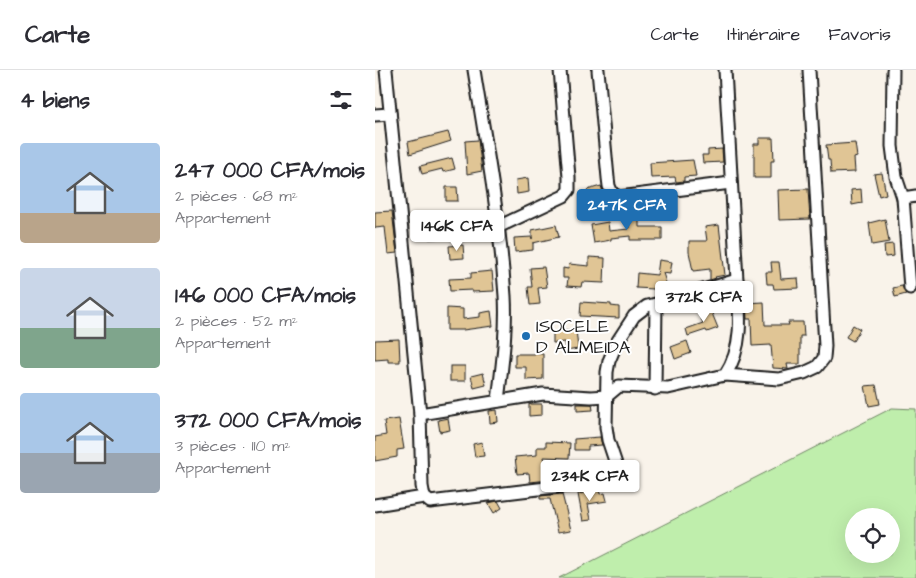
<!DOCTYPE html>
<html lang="fr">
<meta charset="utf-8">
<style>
:root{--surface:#fff;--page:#f7f7f7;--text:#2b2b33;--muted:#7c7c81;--line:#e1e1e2;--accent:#1f6fb2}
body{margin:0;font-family:"Architects Daughter",sans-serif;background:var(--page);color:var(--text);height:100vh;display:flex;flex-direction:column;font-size:19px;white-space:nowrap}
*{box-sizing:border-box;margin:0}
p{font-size:16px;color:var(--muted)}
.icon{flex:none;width:28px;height:28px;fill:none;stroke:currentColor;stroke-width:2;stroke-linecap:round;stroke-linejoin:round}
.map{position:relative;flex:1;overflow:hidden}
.drawer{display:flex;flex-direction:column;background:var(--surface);width:375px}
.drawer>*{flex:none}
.controls{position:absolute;left:470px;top:438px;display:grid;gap:10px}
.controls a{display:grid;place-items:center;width:55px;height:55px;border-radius:50%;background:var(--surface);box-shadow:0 5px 20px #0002;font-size:25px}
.price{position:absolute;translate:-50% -42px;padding:0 11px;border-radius:5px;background:#fff;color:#222;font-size:16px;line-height:32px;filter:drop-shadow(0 1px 2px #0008)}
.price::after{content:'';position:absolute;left:50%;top:30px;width:15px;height:11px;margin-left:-8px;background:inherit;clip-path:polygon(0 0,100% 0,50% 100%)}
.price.selected{background:var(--accent);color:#fff}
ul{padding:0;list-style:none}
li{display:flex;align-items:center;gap:15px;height:125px;padding:0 20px}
li span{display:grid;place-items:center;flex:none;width:140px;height:100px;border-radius:5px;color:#555}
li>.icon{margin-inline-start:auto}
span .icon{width:60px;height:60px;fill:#fffc;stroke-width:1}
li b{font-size:21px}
h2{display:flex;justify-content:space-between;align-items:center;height:60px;padding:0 20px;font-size:21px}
header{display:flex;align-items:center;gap:30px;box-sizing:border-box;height:70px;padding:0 25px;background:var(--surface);border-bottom:1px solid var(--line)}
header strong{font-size:24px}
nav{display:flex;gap:28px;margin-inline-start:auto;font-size:18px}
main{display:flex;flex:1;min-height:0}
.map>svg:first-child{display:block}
</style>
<header>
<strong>Carte</strong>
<nav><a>Carte</a><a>Itinéraire</a><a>Favoris</a></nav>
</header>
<main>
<section class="drawer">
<h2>4 biens<svg class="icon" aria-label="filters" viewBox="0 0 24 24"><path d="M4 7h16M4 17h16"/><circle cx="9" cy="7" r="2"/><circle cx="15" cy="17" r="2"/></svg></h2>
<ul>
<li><span style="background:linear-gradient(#a9c7e8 70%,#b9a48a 0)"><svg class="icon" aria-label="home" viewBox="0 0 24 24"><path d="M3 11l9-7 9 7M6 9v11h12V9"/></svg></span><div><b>247 000 CFA/mois</b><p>2 pièces · 68 m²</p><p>Appartement</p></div></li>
<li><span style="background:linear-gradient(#c9d6e8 60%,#7fa58c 0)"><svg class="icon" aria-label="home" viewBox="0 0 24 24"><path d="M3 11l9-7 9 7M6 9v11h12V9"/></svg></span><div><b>146 000 CFA/mois</b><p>2 pièces · 52 m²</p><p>Appartement</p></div></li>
<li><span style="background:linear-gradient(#a9c7e8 60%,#9aa5b1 0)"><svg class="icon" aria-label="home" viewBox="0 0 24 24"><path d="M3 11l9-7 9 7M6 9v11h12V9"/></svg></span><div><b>372 000 CFA/mois</b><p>3 pièces · 110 m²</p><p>Appartement</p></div></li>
</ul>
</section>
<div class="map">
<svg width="541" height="508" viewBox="0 0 541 508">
<rect width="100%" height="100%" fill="#f9f3ea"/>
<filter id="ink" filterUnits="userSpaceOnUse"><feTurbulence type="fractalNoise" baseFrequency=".02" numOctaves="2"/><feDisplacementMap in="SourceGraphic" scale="10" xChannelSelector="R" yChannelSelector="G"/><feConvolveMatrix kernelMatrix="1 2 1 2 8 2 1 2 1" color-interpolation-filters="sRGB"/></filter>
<g filter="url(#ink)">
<path fill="#bfeeac" stroke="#6e8564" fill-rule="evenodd" d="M517,338L541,339V508H184ZM479,446H516V484H479Z"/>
<g fill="#e0c595" stroke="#1c1c1c">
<path d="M73,62L76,71L35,84L33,72Z"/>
<path d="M384,68H398L399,91H396V108H379V74H384Z"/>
<path d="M103,70L107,101L92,104L90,71Z"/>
<path d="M480,73L482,87L479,88L480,102L456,103L455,90H453L451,75Z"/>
<path d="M347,79L348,92L328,93L327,85H333V80Z"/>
<path d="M77,88L80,99L68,102L67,99L47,104L45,96Z"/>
<path d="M318,90L321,106L309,107V111L301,112L300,107L276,108L275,93Z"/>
<path d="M507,103L511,124L504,126L499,104Z"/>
<path d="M153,108L154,122L142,124L141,110Z"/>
<path d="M226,116L229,125L215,129L212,120Z"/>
<path d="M71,117H82L83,131H71Z"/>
<path d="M433,119L435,149L404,150L403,120Z"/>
<path d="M486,119L487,133L477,135L476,120Z"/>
<path d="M17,141L22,183L13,184L10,157L0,158V142Z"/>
<path d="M254,144H264V157H287V170H255V166L236,168V170L219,173L216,155L233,152L234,161L254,159Z"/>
<path d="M510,149L514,172L497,175L494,153Z"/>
<path d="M115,154L117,164L107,165L106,156Z"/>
<path d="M181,155L184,167L158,173V180L140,182L139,168L157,167V169V160Z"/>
<path d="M344,155L350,205L340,207L341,208L335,210V199L318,201L314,182V171H332L330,157Z"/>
<path d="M73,156V168L54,169V157Z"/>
<path d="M518,174L519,186L510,187L509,175Z"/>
<path d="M88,175L89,188L75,189L74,176Z"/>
<path d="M214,187L230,188L229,213L207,212L206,217L192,216L193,208H188V198L193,199L194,194L214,196Z"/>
<path d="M284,190L297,192L295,204L288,203L294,222L281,226L279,219L261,218L262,203L282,205Z"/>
<path d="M396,192H404L406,209L423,208L424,218L399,219L398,214H392L391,202H397Z"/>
<path d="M169,197L172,217L163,218L165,234L155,235L153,217H157L155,198Z"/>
<path d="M117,201L119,221L97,222V220L75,221L74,209L96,208V203Z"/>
<path d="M527,216L531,224L520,227L518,218Z"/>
<path d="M347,222L352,237L340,242L334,226Z"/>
<path d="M206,232L236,234V236L244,237V248L205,246Z"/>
<path d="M389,232L390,255H414L413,252H428L429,266H425V294H412L413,299L398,298L396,275L377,276L376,249H372L371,233Z"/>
<path d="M334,236L343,258L332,262L331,260L313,266L311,259L328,253L323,241Z"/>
<path d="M72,238L88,239V249L105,247V243L116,241L118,256L88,260H72Z"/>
<path d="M478,255L485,259L478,271L471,267Z"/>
<path d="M201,259L203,279L191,281L190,272L178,273V262Z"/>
<path d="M24,269L25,292H13V289L0,290V270Z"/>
<path d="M312,271L316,283L300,289L296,277Z"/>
<path d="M140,284H168V309L151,310V297H140Z"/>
<rect x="75" y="296" width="15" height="15"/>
<path d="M108,303L111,315L99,318L96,306Z"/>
<path d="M501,315L505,334L494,336L490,316Z"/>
<path d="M154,334H167V345L154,346Z"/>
<path d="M202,334H217L218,340L202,341Z"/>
<path d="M122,340L123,352L115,353L114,341Z"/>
<path d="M73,348L75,360L65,362L63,350Z"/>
<path d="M24,349L29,379L22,380V387L0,391V367L11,365L9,351Z"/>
<path d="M225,367L227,375L213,376V380H199V369Z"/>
<path d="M107,372L109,386L100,387L98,374Z"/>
<path d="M171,372L195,373L194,388L169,387L174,410L155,412L154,403L142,404L140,387L162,385V377H171Z"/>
<path d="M224,420L225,424L230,423L232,431L213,434L216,450L208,451L203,424Z"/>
<path d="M187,424L196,460L183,462L175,429H165V426Z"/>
<path d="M123,431L127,438L119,443L113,433Z"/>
</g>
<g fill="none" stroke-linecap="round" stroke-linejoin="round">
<defs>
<g id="minor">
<path d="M11,0L45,344L47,416L49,427L55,432L188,416L218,414L229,411L235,407L241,394L233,370L231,357L232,302L234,291L242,272L259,246L272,236L281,234"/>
<path d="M99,0C111,75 125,150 130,226C132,261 127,296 123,331"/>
<path d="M223,0L233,108L234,116L237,123L244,127L356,113"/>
<path d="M518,0L517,76L521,107L528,128L535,218"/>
<path d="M0,45L15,44"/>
<path d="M528,128L541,126"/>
<path d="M123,157L189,126L194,120V107L185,0"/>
<path d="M350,305L404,309L429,303L442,297L449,288L450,276L434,0"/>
<path d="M280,319L281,234L362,210"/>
<path d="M45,344L168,324L216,327L232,326L244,316L293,318L350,305C369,277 365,243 362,210L350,0"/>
<path d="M0,435L49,427"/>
</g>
</defs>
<use href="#minor" stroke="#1c1c1c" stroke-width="15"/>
<use href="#minor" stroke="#fff" stroke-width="11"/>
</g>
</g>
<circle fill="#1f6fb2" stroke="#fff" stroke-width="2" cx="151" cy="266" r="5"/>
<g text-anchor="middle" stroke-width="4" stroke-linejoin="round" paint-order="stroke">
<g font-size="18" fill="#1c1c1c" stroke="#fff" text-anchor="start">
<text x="161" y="262">ISOCELE<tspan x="161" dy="21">D ALMEIDA</tspan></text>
</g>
</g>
</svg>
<div class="controls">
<a><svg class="icon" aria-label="locate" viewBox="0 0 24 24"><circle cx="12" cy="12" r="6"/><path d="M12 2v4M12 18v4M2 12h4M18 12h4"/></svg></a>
</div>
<b class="price selected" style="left:252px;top:161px">247K CFA</b>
<b class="price" style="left:82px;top:182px">146K CFA</b>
<b class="price" style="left:329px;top:253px">372K CFA</b>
<b class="price" style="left:215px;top:432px">234K CFA</b>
</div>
</main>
